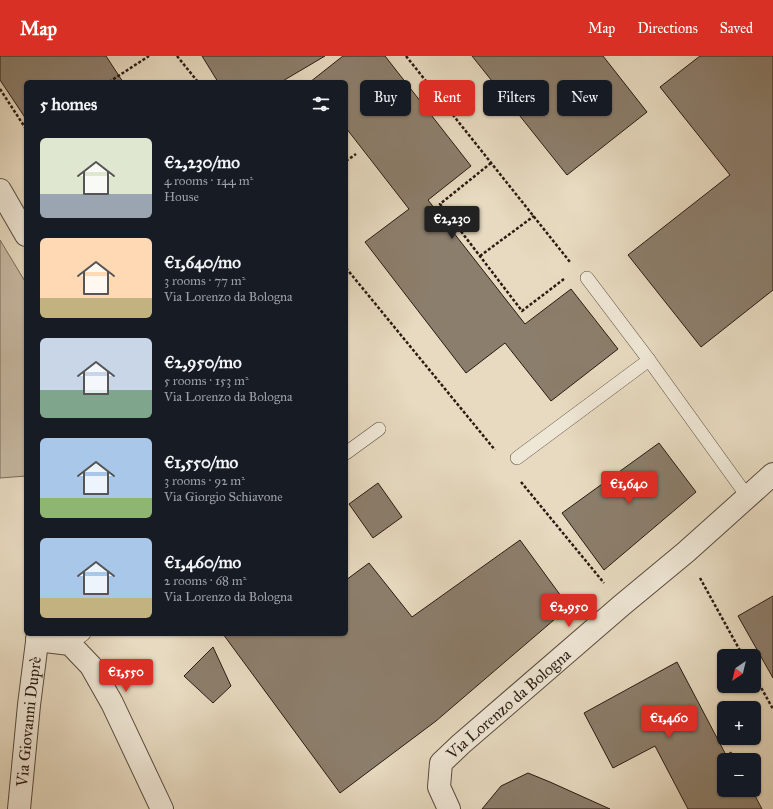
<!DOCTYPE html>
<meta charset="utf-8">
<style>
:root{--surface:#171b24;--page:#20242c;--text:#f1f3f6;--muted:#9ea1a6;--accent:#d93025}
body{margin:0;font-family:"IM FELL Great Primer",serif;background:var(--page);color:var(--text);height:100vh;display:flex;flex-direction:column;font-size:15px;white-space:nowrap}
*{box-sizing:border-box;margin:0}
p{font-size:13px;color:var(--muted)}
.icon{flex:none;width:22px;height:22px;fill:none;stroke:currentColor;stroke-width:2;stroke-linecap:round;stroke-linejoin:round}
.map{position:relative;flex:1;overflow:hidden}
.sheet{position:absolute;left:24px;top:24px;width:324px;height:556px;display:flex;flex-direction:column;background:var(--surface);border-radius:6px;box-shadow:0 1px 3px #0004}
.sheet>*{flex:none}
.hud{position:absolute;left:360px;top:24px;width:353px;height:36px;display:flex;gap:8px}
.needle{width:26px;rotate:215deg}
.buttons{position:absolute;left:717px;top:593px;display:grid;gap:8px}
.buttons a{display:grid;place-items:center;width:44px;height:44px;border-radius:6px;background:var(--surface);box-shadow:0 1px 3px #0004;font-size:20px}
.price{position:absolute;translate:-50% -34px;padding:0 9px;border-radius:4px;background:var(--accent);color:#fff;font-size:13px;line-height:26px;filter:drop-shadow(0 1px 2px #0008)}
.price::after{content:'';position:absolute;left:50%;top:24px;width:12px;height:9px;margin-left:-6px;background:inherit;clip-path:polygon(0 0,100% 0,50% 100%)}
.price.selected{background:#222;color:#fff}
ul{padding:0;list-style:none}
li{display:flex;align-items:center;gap:12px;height:100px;padding:0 16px}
li span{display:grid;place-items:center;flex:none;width:112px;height:80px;border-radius:6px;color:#555}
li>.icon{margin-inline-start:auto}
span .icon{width:48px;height:48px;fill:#fffc;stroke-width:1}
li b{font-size:17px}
h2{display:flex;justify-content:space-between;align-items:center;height:48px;padding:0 16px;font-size:17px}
.chip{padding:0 14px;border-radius:6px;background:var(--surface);box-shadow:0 1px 3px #0004;font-size:14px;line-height:36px}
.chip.selected{background:var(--accent);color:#fff}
header{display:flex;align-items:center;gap:24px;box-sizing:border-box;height:56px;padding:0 20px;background:var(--accent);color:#fff}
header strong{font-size:19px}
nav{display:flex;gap:22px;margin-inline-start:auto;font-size:14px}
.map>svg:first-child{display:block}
</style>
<header>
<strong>Map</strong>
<nav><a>Map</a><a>Directions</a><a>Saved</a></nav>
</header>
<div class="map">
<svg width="773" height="753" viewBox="0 0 773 753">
<rect width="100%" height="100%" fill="#e7dac0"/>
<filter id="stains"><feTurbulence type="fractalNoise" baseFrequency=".005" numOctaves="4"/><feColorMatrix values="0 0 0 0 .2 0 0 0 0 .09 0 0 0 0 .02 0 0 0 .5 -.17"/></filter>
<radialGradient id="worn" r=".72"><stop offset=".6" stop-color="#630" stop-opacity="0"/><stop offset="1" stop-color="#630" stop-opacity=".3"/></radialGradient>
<path fill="#c7b9a2" stroke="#786a5a" d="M0,184L26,227V420L0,422Z"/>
<g fill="#8c7e6c" stroke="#291a12">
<path d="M0,0H106L123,26H26V63L0,24Z"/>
<path d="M202,0H325L281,26H218Z"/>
<path d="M343,0H385L471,110L428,144L525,268L571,233L618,293L551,345L505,287L466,317L365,186L409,153L346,72V26H310Z"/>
<path d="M472,0H603L647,56L567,119Z"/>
<path d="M700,0H773V234L701,291L628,199L730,119L660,31Z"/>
<path d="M659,387L696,436L604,514L562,457Z"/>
<path d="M378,427L402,461L373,482L349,448Z"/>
<path d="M520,484L569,551L436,665L340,737L223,578H346V524L369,507L412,561Z"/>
<path d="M773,540V622L738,560Z"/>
<path d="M213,591L231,630L213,647L184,620Z"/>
<path d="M677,606L726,699L731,696L735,704H724V734H752L762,753H688L655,690L613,712L584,657Z"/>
<path d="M528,717L550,726L610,753H482L501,730Z"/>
</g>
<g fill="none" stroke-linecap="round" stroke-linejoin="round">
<defs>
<g id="lane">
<path d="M587,222L649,304"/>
<path d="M346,397L379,373"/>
<path d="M517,402L649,304L747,440"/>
<path d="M70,588L84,578"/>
</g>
<g id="street">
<path d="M0,134L26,179"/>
<path d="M37,584L70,588L91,610L112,647L162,753"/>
<path id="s1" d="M19,753L29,649L38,578"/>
<path id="s2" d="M449,753L439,731L441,707L461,688L622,549L686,496L773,418"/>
</g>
</defs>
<use href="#lane" stroke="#584a3e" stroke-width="14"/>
<use href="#street" stroke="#584a3e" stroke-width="24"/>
<g stroke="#291a12" stroke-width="2.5" stroke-dasharray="3 2" stroke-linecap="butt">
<path d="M177,0L198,26"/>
<path d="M406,0L570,206"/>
<path d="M109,26L149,0"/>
<path d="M0,33L26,73"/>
<path d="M346,105L356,98"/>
<path d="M491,107L440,148L522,255L564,223"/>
<path d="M480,200L534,160"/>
<path d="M346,212L495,394"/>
<path d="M521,426L604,527"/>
<path d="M700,522L743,600"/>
<path d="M754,619L773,653"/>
</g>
<use href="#lane" stroke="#efe7d6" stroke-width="13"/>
<use href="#street" stroke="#efe7d6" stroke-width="22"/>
</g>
<g text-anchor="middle" stroke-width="4" stroke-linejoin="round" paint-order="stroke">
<g font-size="16" fill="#291a12" stroke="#efe7d6">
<text dy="6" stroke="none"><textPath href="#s2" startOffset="138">Via Lorenzo da Bologna</textPath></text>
<text dy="6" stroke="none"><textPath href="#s1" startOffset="88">Via Giovanni Duprè</textPath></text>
</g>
</g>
<rect width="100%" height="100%" filter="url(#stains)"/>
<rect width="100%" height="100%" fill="url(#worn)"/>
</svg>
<div class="buttons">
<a><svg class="needle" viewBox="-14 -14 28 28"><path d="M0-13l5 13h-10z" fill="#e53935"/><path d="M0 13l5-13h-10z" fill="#9ea1a6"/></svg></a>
<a>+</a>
<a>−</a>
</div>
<b class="price selected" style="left:452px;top:184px">€2,230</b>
<b class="price" style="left:629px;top:449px">€1,640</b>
<b class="price" style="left:569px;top:572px">€2,950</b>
<b class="price" style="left:126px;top:637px">€1,550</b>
<b class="price" style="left:669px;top:683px">€1,460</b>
<div class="hud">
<a class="chip">Buy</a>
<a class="chip selected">Rent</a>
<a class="chip">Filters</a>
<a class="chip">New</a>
</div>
<section class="sheet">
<h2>5 homes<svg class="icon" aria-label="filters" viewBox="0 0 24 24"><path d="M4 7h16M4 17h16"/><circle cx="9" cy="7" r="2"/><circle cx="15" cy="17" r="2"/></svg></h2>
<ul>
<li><span style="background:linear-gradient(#dfe7d0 70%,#9aa5b1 0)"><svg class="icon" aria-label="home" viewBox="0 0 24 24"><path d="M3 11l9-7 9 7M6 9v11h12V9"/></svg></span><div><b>€2,230/mo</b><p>4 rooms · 144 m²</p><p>House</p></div></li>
<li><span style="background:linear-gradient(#ffd9b3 75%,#c2b280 0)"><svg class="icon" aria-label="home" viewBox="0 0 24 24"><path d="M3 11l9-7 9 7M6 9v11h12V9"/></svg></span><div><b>€1,640/mo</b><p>3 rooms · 77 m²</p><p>Via Lorenzo da Bologna</p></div></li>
<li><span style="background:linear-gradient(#c9d6e8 65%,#7fa58c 0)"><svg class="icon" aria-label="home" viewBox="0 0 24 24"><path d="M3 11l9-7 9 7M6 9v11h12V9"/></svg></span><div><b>€2,950/mo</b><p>5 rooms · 153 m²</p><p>Via Lorenzo da Bologna</p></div></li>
<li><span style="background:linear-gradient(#a9c7e8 75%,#8fb573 0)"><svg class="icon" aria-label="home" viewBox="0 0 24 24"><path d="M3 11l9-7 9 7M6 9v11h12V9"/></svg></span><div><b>€1,550/mo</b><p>3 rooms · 92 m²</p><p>Via Giorgio Schiavone</p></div></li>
<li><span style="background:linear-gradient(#a9c7e8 75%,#c2b280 0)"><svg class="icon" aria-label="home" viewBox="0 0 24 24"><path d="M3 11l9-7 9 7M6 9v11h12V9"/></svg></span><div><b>€1,460/mo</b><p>2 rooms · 68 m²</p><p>Via Lorenzo da Bologna</p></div></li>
</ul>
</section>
</div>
